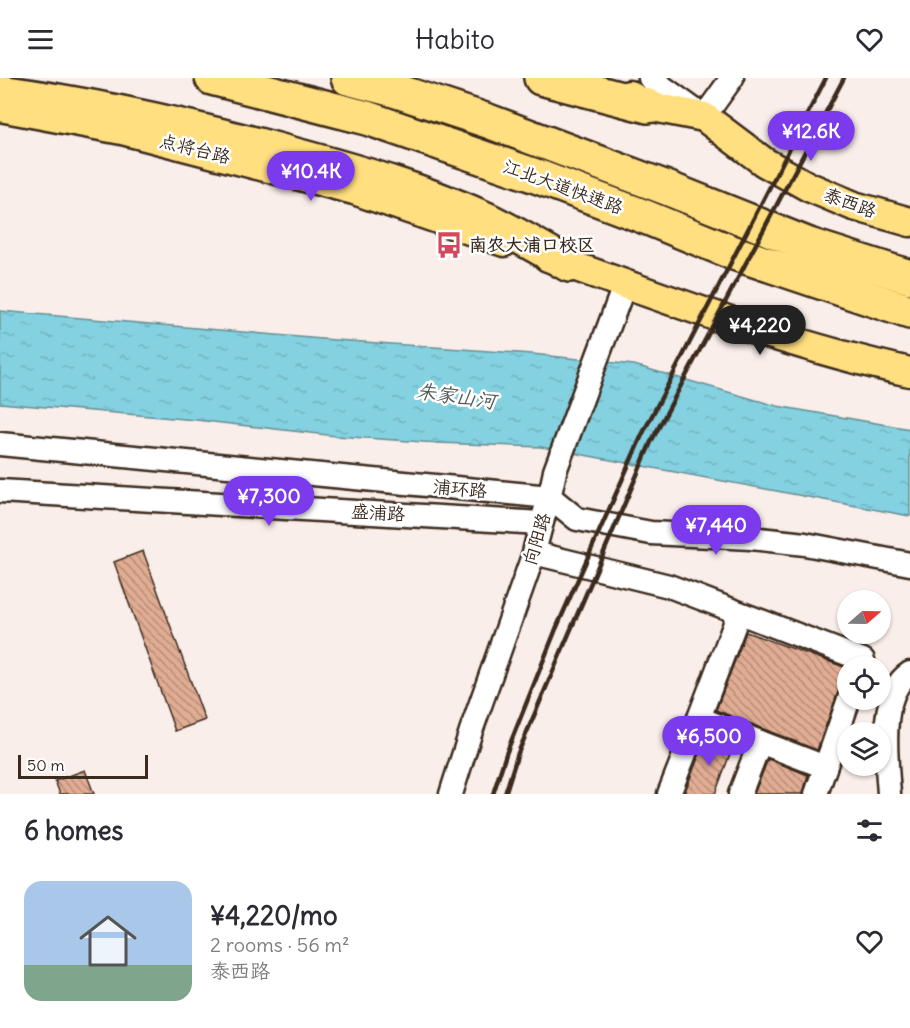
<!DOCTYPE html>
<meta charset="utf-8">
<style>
:root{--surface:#fff;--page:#f7f7f7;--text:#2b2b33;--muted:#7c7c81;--line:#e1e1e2;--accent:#7c3aed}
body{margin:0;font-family:Delius,"LXGW WenKai TC",sans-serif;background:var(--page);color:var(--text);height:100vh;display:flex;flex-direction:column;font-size:22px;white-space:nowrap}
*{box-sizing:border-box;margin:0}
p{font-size:20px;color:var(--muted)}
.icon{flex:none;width:33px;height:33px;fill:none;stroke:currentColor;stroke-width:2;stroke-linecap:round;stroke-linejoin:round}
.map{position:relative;height:716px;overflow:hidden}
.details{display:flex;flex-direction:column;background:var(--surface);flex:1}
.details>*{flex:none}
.needle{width:39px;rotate:70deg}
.controls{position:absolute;left:837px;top:512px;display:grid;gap:12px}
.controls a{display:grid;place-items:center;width:54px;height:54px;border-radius:50%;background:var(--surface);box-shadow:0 2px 4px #0004;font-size:30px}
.scale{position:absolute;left:18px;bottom:15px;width:130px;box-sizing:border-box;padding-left:6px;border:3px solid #3b2a1e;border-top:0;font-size:16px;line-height:21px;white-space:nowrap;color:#3b2a1e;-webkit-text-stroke:4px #fff;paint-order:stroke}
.price{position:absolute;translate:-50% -51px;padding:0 14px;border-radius:21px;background:var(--accent);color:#fff;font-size:20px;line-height:39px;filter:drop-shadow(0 2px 3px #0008)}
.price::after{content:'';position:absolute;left:50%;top:36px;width:18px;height:14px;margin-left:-9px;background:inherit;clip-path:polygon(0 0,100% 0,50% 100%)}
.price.active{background:#222;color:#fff}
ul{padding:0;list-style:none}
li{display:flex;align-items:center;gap:18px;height:150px;padding:0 24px}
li+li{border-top:2px solid var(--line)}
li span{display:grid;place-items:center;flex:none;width:168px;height:120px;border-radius:18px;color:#555}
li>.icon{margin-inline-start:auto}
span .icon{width:72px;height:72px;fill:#fffc;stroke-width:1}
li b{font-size:26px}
h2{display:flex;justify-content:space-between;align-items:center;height:72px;padding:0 24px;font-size:26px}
header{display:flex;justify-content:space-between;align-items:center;height:78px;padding:0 24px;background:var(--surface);font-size:27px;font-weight:600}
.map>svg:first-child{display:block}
</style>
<header><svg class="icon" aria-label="menu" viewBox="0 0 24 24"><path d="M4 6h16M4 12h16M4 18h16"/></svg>Habito<svg class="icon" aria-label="heart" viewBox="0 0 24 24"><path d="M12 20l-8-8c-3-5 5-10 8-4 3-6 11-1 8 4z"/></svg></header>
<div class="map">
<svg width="910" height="716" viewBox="0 0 910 716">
<defs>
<pattern id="water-ripples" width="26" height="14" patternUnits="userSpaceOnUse" patternTransform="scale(1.5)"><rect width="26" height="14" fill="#83d1e1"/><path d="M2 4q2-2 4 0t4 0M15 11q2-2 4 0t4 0" fill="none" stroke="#72b4c1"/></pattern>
<pattern id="building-back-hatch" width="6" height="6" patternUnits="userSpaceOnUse" patternTransform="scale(1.5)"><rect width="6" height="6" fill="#e0ac93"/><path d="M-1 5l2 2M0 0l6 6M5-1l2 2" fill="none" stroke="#b78c77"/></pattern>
</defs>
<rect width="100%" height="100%" fill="#f9eee9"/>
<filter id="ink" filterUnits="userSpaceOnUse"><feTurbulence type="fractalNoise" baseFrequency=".0167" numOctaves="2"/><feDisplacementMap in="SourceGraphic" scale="12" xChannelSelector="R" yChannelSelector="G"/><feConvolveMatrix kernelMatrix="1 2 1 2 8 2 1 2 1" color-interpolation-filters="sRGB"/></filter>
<g filter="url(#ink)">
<path fill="url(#water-ripples)" stroke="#668e93" stroke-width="1.5" d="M0,233L322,261L532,276L634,287L777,328L910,351V438L541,369L438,365L336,358L196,342L0,325Z"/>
<g fill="url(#building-back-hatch)" stroke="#3b2a1e" stroke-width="1.5">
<path d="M143,473L205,642L175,653L114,484Z"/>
<path d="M746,554L847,590L817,672L716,632Z"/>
<path d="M707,657L733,668L715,716H684Z"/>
<path d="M768,681L808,697L803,716H754Z"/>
<path d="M85,692L94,716H60L55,703Z"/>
</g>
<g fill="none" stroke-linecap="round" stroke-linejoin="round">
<defs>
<g id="minor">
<path d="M650,0L704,39L732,0"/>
<path d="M0,366L550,419L577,441L651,455L751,460L805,466L910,486"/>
<path d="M0,413L541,445"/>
<path d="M534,475L669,508L863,582L861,588"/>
<path d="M739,535L699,640L760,664L740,716"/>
<path d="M760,664L825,689"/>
<path d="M451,716L471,653L534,475C540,447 550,421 555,393L624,208"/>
<path d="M669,716L699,640"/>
<path d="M816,716L849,621"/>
<path d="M889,716C887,682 877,616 910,595"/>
</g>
<g id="major">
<path d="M629,17L648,28L704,39L764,84L809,109L854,128L910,144"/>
<path d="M0,29L122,52L354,112L504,164"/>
<path d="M548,179C668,221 786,267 910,294"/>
</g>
<g id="highway">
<path d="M212,0L367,40L536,98L648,140L731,174L910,234"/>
<path d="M348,0L394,12L488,43L664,109L809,167L910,199"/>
<path d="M541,0L648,28"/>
<path d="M0,14C97,27 193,49 288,75C355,93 422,112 486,141C514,155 542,171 569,187"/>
</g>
</defs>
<use href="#minor" stroke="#3b2a1e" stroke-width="27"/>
<use href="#major" stroke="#3b2a1e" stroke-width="33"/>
<use href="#highway" stroke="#3b2a1e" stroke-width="38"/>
<use href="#minor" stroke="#fff" stroke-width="22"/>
<use href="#major" stroke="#ffdf80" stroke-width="28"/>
<use href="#highway" stroke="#ffdf80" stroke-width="33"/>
<g stroke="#3b2a1e" stroke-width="4.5">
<path d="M493,716L506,676L556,551L642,357L826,0"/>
<path d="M505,716L518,675L651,364L844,0"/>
</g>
</g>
</g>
<defs>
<symbol id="bus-bare" viewBox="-9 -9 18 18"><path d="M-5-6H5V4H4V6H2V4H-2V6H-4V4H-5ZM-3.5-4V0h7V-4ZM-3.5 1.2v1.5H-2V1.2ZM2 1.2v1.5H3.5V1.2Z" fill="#d1495b" stroke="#fff" stroke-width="2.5" paint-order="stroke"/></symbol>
</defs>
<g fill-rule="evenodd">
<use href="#bus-bare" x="430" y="148" width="38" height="38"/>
</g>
<g text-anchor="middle" stroke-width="5" stroke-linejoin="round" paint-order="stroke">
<g font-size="18" fill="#3b2a1e" stroke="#fff">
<text transform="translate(195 71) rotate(14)" y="6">点将台路</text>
<text transform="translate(563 109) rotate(20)" y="6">江北大道快速路</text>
<text transform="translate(850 125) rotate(20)" y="6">泰西路</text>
<text transform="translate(460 411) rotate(5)" y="6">浦环路</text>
<text transform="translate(378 435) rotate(3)" y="6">盛浦路</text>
<text transform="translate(537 461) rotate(-73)" y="6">向阳路</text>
</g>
<g font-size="18" font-weight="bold" fill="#3b2a1e" stroke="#fff" text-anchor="start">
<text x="469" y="173">南农大浦口校区</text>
</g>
<g font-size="20" font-style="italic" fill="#515c58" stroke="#fff">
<text transform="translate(456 318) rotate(8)" y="7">朱家山河</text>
</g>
</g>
</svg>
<div class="controls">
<a><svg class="needle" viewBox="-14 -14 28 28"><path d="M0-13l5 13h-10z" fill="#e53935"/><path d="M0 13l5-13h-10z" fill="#7c7c81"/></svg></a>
<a><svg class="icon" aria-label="locate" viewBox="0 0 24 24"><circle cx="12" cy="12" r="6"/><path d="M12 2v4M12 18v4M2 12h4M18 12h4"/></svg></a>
<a><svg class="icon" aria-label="layers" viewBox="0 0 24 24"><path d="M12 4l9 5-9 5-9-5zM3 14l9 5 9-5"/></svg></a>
</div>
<div class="scale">50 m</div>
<b class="price" style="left:811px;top:84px">¥12.6K</b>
<b class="price" style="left:311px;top:124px">¥10.4K</b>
<b class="price active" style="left:760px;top:278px">¥4,220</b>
<b class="price" style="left:269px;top:449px">¥7,300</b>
<b class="price" style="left:716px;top:478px">¥7,440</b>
<b class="price" style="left:709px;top:689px">¥6,500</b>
</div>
<section class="details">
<h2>6 homes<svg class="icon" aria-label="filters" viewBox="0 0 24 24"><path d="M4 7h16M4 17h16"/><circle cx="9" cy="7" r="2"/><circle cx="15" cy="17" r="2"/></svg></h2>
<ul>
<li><span style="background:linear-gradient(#a9c7e8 70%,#7fa58c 0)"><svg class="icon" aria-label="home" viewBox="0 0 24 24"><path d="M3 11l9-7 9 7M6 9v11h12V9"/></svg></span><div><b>¥4,220/mo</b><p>2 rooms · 56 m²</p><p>泰西路</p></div><svg class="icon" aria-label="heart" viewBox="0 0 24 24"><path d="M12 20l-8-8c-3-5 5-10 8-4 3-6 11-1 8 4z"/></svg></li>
</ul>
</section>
